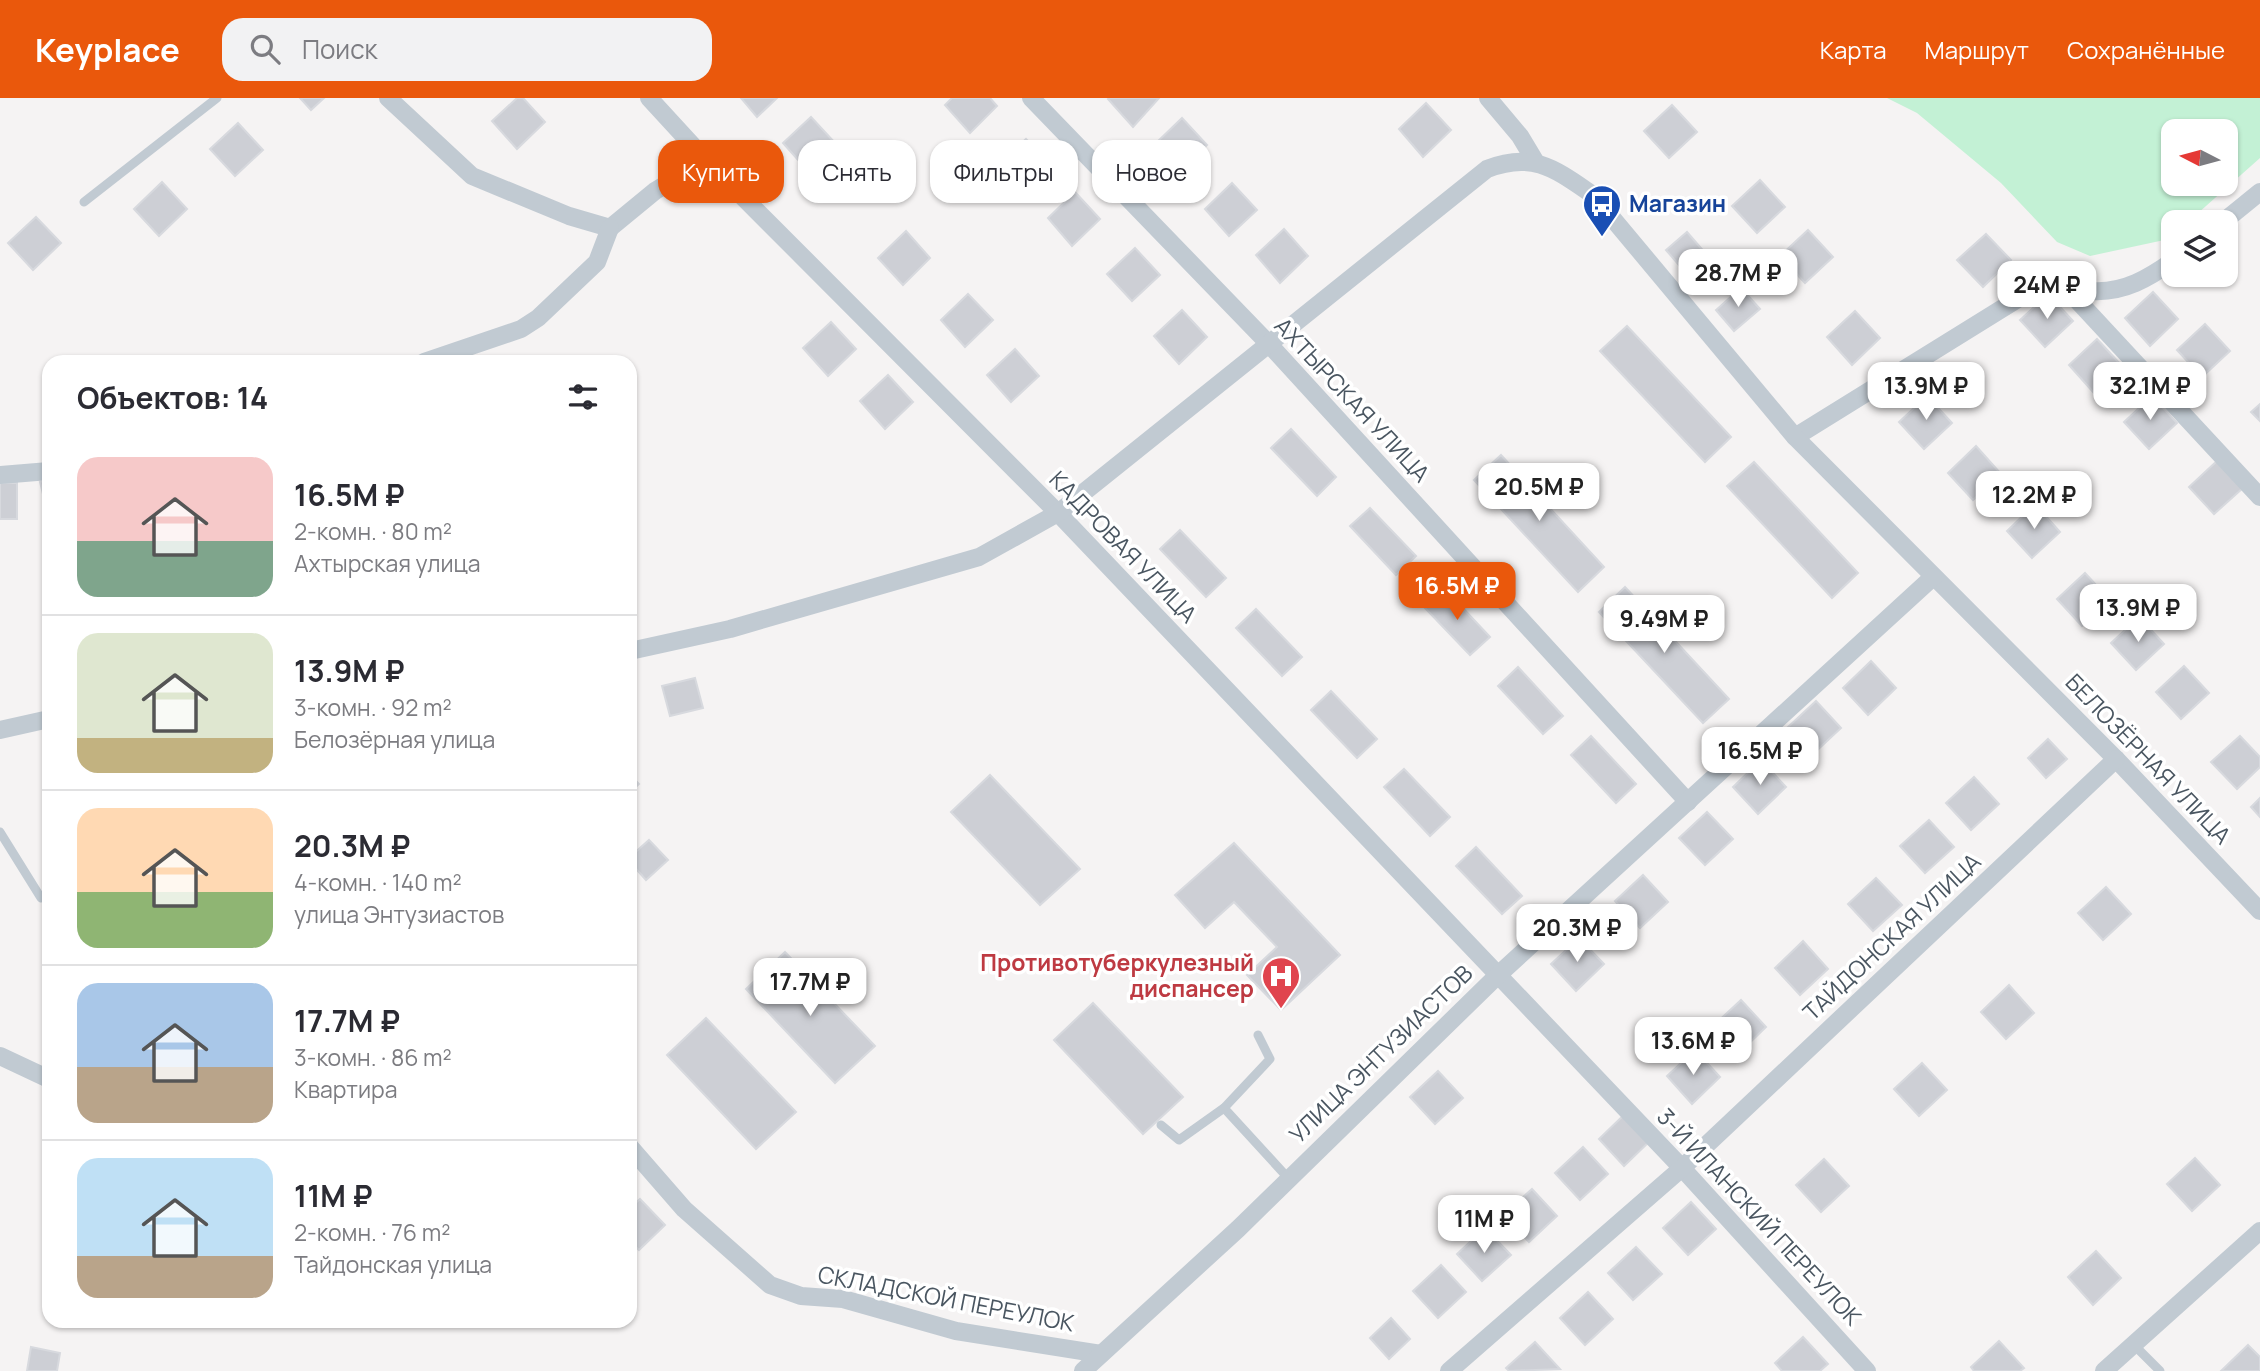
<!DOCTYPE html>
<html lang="ru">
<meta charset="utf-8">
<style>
:root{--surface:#fff;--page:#f2f2f3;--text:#2b2b33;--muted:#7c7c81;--line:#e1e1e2;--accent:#ea580c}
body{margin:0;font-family:Manrope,sans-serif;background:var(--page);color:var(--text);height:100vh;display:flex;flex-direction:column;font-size:26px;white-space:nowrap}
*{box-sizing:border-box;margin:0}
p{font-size:23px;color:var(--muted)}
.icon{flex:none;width:38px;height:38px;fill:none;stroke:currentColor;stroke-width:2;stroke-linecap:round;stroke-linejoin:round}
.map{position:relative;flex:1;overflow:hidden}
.details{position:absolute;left:42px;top:257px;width:595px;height:973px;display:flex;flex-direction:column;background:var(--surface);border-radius:21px;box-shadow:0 2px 5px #0004}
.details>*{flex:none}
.guide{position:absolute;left:658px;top:42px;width:665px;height:63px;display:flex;gap:14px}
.needle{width:46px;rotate:276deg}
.buttons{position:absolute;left:2161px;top:21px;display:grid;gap:14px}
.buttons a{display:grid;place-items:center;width:77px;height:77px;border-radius:14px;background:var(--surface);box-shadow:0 2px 5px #0004;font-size:35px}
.price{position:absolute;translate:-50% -60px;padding:0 16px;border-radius:14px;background:#fff;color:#222;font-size:23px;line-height:46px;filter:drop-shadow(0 2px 4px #0008)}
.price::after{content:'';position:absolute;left:50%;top:42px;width:21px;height:16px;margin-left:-10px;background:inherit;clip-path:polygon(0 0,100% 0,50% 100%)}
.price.active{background:var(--accent);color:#fff}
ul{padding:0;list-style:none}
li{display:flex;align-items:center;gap:21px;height:175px;padding:0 35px}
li+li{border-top:2px solid var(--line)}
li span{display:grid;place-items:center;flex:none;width:196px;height:140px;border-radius:21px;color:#555}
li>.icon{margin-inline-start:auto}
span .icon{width:84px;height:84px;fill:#fffc;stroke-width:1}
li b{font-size:30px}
h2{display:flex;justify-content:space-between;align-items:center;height:84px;padding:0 35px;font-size:30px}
.tag{padding:0 24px;border-radius:21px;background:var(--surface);box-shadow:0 2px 5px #0004;font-size:24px;line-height:63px}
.tag.active{background:var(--accent);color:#fff}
header{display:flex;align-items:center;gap:42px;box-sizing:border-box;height:98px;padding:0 35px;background:var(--accent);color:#fff}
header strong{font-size:33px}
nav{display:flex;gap:38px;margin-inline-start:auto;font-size:24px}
.search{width:490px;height:63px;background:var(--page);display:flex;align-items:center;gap:18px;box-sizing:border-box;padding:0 24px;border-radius:21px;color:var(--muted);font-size:26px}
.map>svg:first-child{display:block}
</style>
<header>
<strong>Keyplace</strong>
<div class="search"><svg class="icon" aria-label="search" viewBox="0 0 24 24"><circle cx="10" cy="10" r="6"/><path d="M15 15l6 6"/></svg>Поиск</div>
<nav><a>Карта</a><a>Маршрут</a><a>Сохранённые</a></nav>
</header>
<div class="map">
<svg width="2260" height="1273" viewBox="0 0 2260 1273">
<rect width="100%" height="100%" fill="#f5f3f3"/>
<path fill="#c3f1d5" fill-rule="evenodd" d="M1887,0H2260V60L2188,124H2174L2173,137L2169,141L2090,158L2057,144L2001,85L1917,15ZM2174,33H2226V86H2174Z"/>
<g fill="#cdcfd5" stroke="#d7d9de" stroke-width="2">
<path d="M300,0H324L311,12Z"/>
<path d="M517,0H523L545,24L517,51L492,23Z"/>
<path d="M741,0H777L757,19Z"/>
<path d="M952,0H990L997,8L970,35L945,7Z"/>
<path d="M1159,0L1133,29L1108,1L1109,0Z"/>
<path d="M1426,5L1451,32L1423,59L1399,31Z"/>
<path d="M1672,7L1697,34L1669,60L1644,33Z"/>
<path d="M811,19L836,46L808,73L783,45Z"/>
<path d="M1182,20L1207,47L1180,74L1155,46Z"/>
<path d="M238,25L263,52L235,78L210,51Z"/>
<path d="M1026,41L1051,67L1023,94L998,67Z"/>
<path d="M1760,82L1785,109L1757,135L1732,108Z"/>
<path d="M162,84L187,111L159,138L134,111Z"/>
<path d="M1232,85L1257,112L1229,138L1205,111Z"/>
<path d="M1075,94L1100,121L1072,148L1048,120Z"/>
<path d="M36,119L61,145L33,172L8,145Z"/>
<path d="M1284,131L1308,158L1280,185L1256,157Z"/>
<path d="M1808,132L1833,159L1805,185L1780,158Z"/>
<path d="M906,133L930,160L903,187L878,160Z"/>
<path d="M1687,134L1706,156L1685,174L1666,152Z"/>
<path d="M1986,136L2011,162L1983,189L1957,162Z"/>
<path d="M1135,150L1160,177L1132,203L1107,176Z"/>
<path d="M1741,190L1760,211L1734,233L1716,212Z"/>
<path d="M2153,194L2178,221L2150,248L2125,220Z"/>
<path d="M968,196L993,222L965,249L941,222Z"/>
<path d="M2048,196L2073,223L2045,249L2020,222Z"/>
<path d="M1182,212L1207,239L1179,266L1154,238Z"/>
<path d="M1855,213L1880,240L1852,267L1827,239Z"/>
<path d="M831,224L856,251L828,278L803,250Z"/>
<path d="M2205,226L2230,253L2202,279L2177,252Z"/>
<path d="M1627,228L1731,339L1705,364L1600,253Z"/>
<path d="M2097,241L2122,268L2094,295L2069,267Z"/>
<path d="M1015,251L1039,278L1011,304L987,277Z"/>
<path d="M888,277L913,304L885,331L860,303Z"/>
<path d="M1927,298L1952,325L1924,351L1899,324Z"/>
<path d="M2152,298L2177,325L2149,351L2124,324Z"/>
<path d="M2260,306V323L2251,314Z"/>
<path d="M1291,331L1336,379L1317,398L1271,350Z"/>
<path d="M1976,348L2001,376L1973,402L1948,375Z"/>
<path d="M1501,357L1604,469L1578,494L1474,382Z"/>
<path d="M2217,363L2243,390L2214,416L2189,389Z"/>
<path d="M1754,364L1858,475L1832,500L1727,388Z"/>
<path d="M49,382V420L40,384Z"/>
<rect x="0" y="385" width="17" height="36"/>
<path d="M2035,406L2060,434L2032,460L2007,433Z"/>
<path d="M1370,410L1416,458L1396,477L1350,428Z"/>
<path d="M1180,432L1226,480L1206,499L1160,451Z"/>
<path d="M2085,475L2110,502L2082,528L2057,501Z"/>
<path d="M1625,489L1729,601L1703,625L1599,514Z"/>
<path d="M1444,490L1490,539L1470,557L1424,509Z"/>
<path d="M1256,511L1302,559L1282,578L1236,530Z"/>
<path d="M2139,519L2164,546L2136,572L2111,545Z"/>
<path d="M1871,563L1896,590L1868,617L1843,590Z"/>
<path d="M2184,568L2209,595L2181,621L2156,594Z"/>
<path d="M1518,569L1563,618L1543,636L1498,588Z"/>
<path d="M695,580L703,610L670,618L662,588Z"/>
<path d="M1331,593L1377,641L1357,660L1311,612Z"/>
<path d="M1816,603L1841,630L1813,656L1788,629Z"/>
<path d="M1591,638L1636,686L1616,705L1571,657Z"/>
<path d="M2240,638L2260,659V669L2237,691L2211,664Z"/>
<path d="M2048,641L2067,661L2046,680L2028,660Z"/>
<path d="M1761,662L1786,689L1758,716L1733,689Z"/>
<path d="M1404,671L1450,719L1430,738L1384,689Z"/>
<path d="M630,677L639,686L630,694Z"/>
<path d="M990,677L1080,771L1040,807L951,714Z"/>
<path d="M1974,679L1999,706L1971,732L1946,705Z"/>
<path d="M2260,700V719L2251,709Z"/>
<path d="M1707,714L1733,741L1705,767L1679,740Z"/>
<path d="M1929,722L1954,749L1925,775L1900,748Z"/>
<path d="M649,742L668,762L646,782L630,764V759Z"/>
<path d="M1234,745L1340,857L1281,912L1247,877L1277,849L1234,804L1205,830L1175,797Z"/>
<path d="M1476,749L1522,798L1502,816L1456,768Z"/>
<path d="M1643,777L1668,804L1640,830L1615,803Z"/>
<path d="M1876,780L1902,807L1873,833L1848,806Z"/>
<path d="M2106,789L2131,816L2103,842L2078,815Z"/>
<path d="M1579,840L1604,866L1576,893L1551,866Z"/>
<path d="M1803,843L1828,871L1800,897L1775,870Z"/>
<path d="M785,854L875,948L835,985L746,891Z"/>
<path d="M2009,887L2034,915L2006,941L1981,914Z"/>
<path d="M1741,902L1766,929L1738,956L1713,928Z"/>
<path d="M1093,905L1183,999L1143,1036L1054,942Z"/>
<path d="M706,920L796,1014L756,1051L667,957Z"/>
<path d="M1695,952L1720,979L1692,1006L1667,978Z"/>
<path d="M1922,965L1947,992L1919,1018L1894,991Z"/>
<path d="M1438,973L1463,1000L1435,1026L1410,999Z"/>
<path d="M1627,1014L1652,1041L1624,1068L1599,1041Z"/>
<path d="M1583,1049L1608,1076L1580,1102L1555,1075Z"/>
<path d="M2195,1060L2220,1087L2192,1113L2167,1086Z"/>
<path d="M1824,1061L1849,1088L1821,1114L1796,1087Z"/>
<path d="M1532,1091L1557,1118L1529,1144L1503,1117Z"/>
<path d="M640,1101L665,1127L639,1152L630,1143V1110Z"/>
<path d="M1691,1104L1716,1131L1688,1157L1663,1130Z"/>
<path d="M1485,1130L1511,1157L1482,1183L1457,1156Z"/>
<path d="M1636,1149L1662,1176L1633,1202L1608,1175Z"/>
<path d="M2096,1153L2121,1180L2093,1207L2068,1179Z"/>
<path d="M1441,1167L1466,1194L1438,1220L1413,1193Z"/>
<path d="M1588,1194L1613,1221L1585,1247L1560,1220Z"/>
<path d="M1391,1220L1410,1241L1389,1261L1370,1240Z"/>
<path d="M1803,1239L1828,1266L1820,1273H1782L1775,1265Z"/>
<path d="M1999,1243L2024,1270L2020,1273H1974L1971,1269Z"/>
<path d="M1535,1244L1560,1271L1509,1273L1506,1270Z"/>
<path d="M2248,1247L2260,1259V1273H2221Z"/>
<path d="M31,1249L60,1255L57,1273H27Z"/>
</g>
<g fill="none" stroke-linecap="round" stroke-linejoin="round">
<g stroke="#c1cad2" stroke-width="9">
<path d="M84,104L217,0"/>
<path d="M0,734L41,800"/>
<path d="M1258,937L1270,961L1224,1010L1289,1081"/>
<path d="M1161,1027L1179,1042L1224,1010"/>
<path d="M2133,1246L2160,1273"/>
</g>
<g stroke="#c1cad2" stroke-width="18">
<path d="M388,0L472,78L569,118L610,130L655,93L706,62"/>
<path d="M649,0L706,62L1058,415L1682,1070L1867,1273"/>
<path d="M1031,0L1268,245L1688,704"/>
<path d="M1488,0L1520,38L1535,63"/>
<path d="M2223,124L2260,94"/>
<path d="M2064,188L2260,399"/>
<path d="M424,264L521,231L538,220L597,164L610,130"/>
<path d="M1795,339L2037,189C2056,185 2073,192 2092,193C2124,195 2149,180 2174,162"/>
<path d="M0,377L49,373"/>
<path d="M630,553L730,531L979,459L1058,415L1487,71C1533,53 1555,71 1593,97L1795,339L2116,661L2260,813"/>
<path d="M0,632L49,621"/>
<path d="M0,958L49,981"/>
<path d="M630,1049L684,1111L770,1187L801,1198L843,1201L956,1233L1101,1256"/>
<path d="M1083,1273L1238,1131L1497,878L1933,479"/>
<path d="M1449,1273L1682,1070L2116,661"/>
<path d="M2104,1273L2260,1133"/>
</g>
</g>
<defs>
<symbol id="bus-pin" viewBox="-11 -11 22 30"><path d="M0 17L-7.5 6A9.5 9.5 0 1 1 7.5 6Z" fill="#1a4fb4" stroke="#fff"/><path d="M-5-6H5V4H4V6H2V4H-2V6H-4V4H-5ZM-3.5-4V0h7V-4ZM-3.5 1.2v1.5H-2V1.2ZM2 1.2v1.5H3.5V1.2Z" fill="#fff"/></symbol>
<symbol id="hospital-pin" viewBox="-11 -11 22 30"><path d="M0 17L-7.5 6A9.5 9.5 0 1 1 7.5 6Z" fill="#e0444e" stroke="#fff"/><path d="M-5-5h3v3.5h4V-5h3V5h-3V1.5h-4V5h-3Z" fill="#fff"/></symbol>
</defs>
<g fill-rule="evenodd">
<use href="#bus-pin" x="1580" y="84" width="44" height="60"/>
<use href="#hospital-pin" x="1259" y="856" width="44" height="60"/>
</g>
<g text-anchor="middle" stroke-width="7" stroke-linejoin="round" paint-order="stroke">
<g font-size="23" font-weight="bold" fill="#164399" stroke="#fff" text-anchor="start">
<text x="1629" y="114">Магазин</text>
</g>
<g font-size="23" fill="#4a5661" stroke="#fff">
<text transform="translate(1352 302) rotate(47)" y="8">АХТЫРСКАЯ УЛИЦА</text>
<text transform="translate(1123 449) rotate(46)" y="8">КАДРОВАЯ УЛИЦА</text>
<text transform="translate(2148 661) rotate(46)" y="8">БЕЛОЗЁРНАЯ УЛИЦА</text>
<text transform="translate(1892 839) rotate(-43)" y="8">ТАЙДОНСКАЯ УЛИЦА</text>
<text transform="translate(1381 956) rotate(-44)" y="8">УЛИЦА ЭНТУЗИАСТОВ</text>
<text transform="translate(1759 1119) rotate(47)" y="8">3-Й ИЛАНСКИЙ ПЕРЕУЛОК</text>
<text transform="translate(946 1201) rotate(11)" y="8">СКЛАДСКОЙ ПЕРЕУЛОК</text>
</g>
<g font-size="23" font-weight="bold" fill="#be3a42" stroke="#fff" text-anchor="end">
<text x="1254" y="873">Противотуберкулезный<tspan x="1254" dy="26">диспансер</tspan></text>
</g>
</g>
</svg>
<div class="buttons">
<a><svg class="needle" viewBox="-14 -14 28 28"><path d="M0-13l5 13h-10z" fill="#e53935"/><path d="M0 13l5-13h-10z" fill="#7c7c81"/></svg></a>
<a><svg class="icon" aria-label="layers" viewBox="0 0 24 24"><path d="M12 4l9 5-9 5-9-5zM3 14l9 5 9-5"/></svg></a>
</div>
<b class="price" style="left:1738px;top:211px">28.7M ₽</b>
<b class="price" style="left:2047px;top:223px">24M ₽</b>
<b class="price" style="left:1926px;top:324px">13.9M ₽</b>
<b class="price" style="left:2150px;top:324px">32.1M ₽</b>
<b class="price" style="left:1539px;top:425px">20.5M ₽</b>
<b class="price" style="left:2034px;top:433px">12.2M ₽</b>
<b class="price active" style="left:1457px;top:524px">16.5M ₽</b>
<b class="price" style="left:2138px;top:546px">13.9M ₽</b>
<b class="price" style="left:1664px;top:557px">9.49M ₽</b>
<b class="price" style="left:1760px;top:689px">16.5M ₽</b>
<b class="price" style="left:1577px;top:866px">20.3M ₽</b>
<b class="price" style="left:810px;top:920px">17.7M ₽</b>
<b class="price" style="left:1693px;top:979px">13.6M ₽</b>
<b class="price" style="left:1484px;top:1157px">11M ₽</b>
<div class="guide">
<a class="tag active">Купить</a>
<a class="tag">Снять</a>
<a class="tag">Фильтры</a>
<a class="tag">Новое</a>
</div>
<section class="details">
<h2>Объектов: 14<svg class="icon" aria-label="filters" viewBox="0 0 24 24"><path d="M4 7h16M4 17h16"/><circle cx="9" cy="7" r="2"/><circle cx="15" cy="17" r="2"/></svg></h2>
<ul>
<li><span style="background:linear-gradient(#f6c9c9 60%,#7fa58c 0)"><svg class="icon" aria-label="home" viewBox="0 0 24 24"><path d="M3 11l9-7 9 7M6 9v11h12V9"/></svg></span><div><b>16.5M ₽</b><p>2-комн. · 80 m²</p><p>Ахтырская улица</p></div></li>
<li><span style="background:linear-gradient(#dfe7d0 75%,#c2b280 0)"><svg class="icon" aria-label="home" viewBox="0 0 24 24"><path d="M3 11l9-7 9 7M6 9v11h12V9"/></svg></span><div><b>13.9M ₽</b><p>3-комн. · 92 m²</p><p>Белозёрная улица</p></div></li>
<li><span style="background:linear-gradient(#ffd9b3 60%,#8fb573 0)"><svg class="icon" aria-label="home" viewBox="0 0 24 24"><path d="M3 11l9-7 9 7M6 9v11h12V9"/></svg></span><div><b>20.3M ₽</b><p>4-комн. · 140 m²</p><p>улица Энтузиастов</p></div></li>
<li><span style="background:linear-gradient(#a9c7e8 60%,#b9a48a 0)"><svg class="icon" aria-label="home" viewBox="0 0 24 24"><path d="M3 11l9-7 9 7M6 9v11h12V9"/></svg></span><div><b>17.7M ₽</b><p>3-комн. · 86 m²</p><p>Квартира</p></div></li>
<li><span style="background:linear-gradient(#bfe0f5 70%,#b9a48a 0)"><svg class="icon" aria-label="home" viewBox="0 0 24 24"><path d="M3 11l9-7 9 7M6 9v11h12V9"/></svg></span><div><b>11M ₽</b><p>2-комн. · 76 m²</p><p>Тайдонская улица</p></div></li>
</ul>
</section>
</div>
